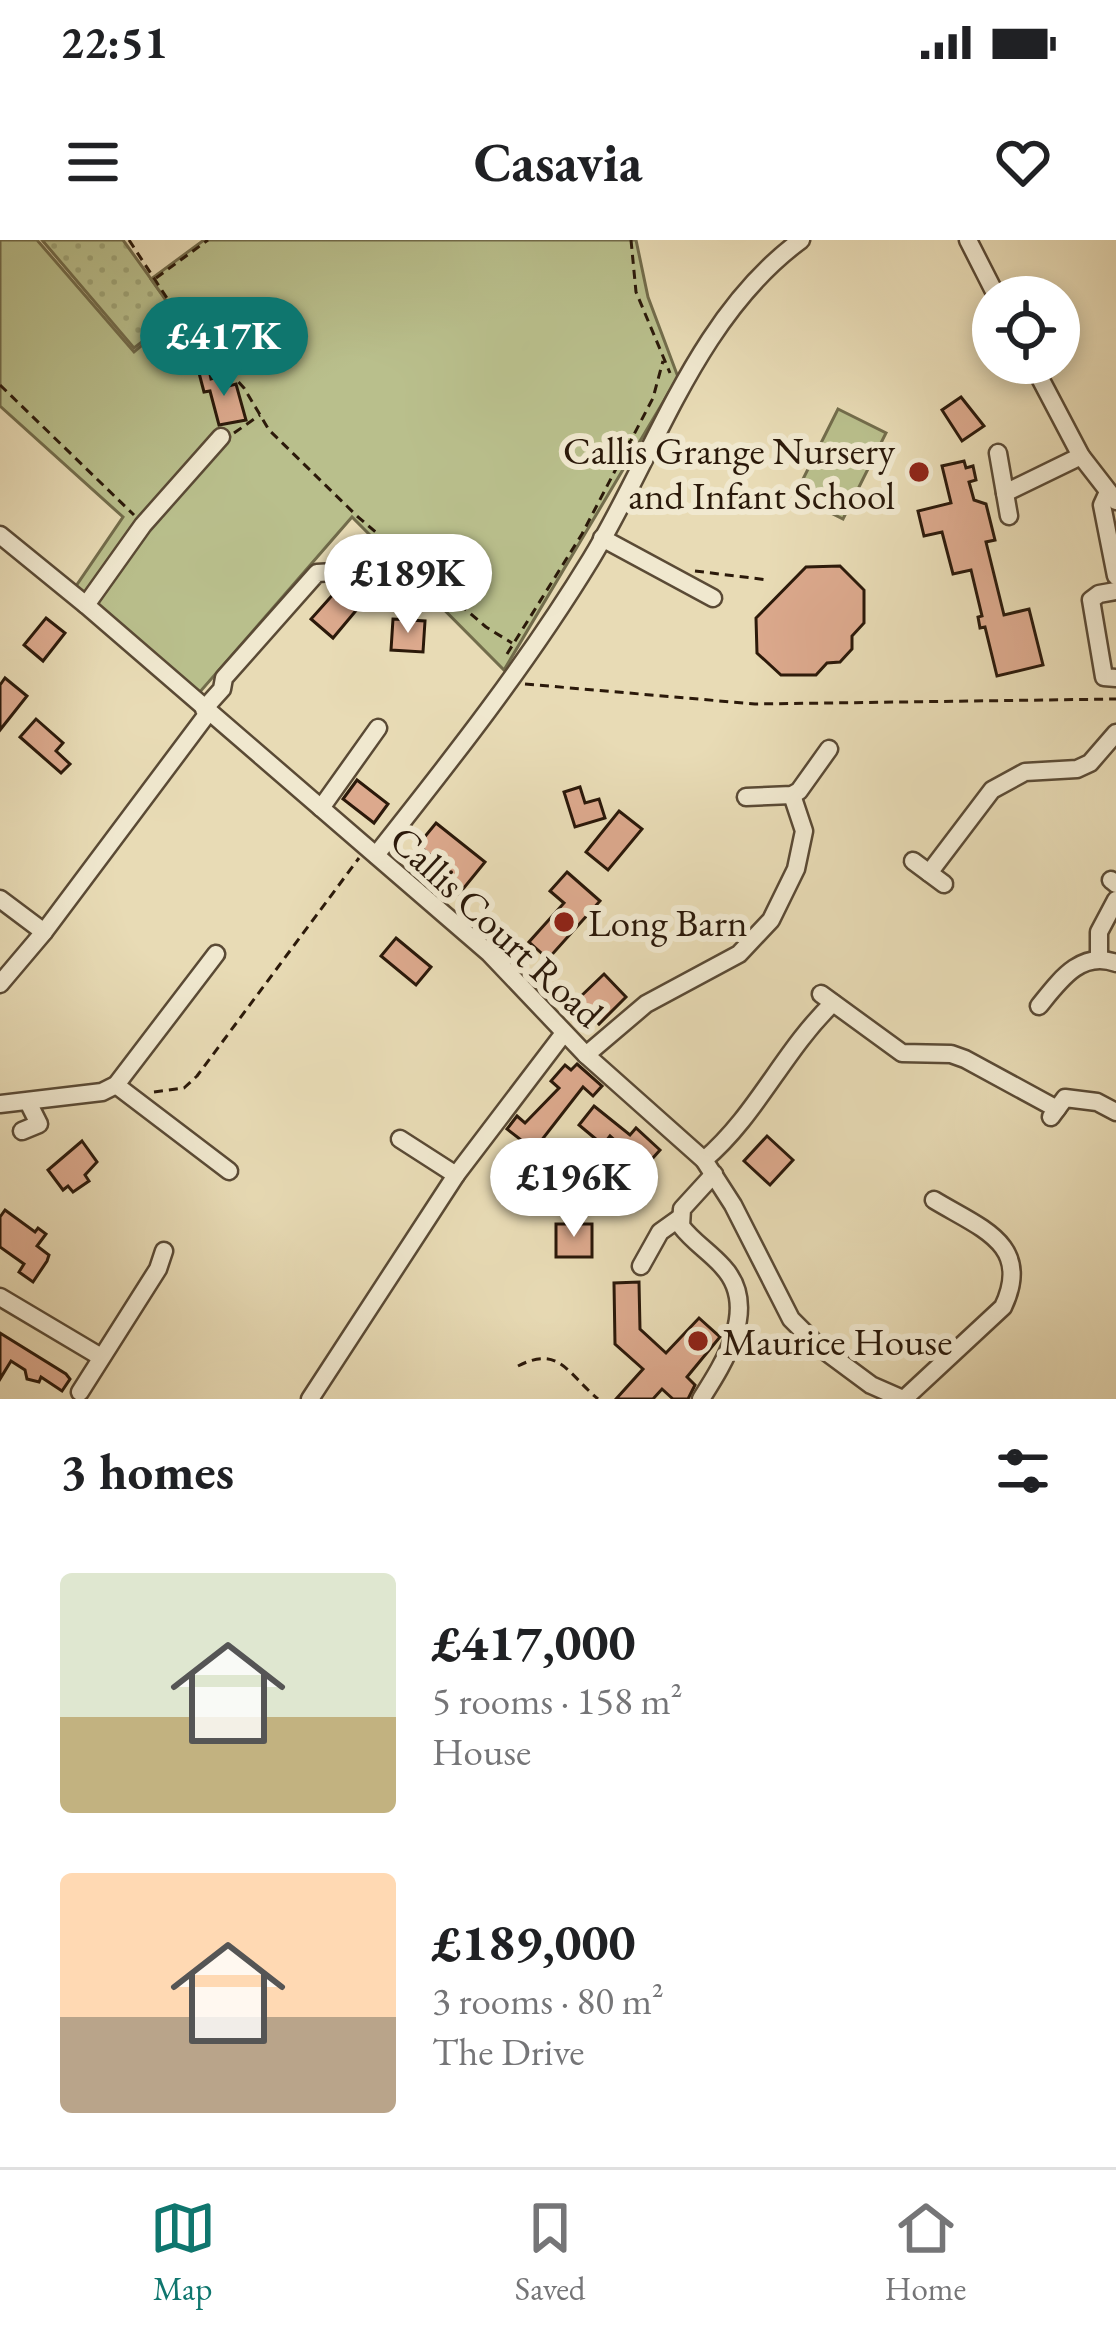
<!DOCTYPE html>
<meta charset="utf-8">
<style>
:root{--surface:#fff;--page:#f2f2f2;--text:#202124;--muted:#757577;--line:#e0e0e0;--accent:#0f766e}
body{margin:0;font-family:"EB Garamond",serif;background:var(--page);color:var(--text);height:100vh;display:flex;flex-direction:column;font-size:45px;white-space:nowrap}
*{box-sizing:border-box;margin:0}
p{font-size:39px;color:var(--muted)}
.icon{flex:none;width:66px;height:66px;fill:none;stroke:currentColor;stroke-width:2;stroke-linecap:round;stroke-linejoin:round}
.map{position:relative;height:1159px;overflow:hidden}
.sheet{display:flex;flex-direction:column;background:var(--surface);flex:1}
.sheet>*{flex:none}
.tools{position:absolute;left:972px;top:36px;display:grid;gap:24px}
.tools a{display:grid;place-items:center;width:108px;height:108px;border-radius:50%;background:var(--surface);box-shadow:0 6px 18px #0003;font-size:60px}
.price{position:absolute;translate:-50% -102px;padding:0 27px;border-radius:42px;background:#fff;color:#222;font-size:39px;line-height:78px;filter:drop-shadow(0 3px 6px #0008)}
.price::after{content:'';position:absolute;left:50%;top:72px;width:36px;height:27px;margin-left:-18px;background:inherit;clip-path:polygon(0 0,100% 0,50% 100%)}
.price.active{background:var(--accent);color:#fff}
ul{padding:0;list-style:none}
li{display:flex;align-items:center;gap:36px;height:300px;padding:0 60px}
li span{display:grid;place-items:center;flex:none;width:336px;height:240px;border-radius:12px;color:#555}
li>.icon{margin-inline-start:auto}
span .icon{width:144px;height:144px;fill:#fffc;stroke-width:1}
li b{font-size:51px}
h2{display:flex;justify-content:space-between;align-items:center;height:144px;padding:0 60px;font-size:51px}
.status{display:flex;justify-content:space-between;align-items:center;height:84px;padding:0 60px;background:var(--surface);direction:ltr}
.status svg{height:33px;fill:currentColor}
header{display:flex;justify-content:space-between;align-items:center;height:156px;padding:0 60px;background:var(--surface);font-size:54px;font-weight:700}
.tab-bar{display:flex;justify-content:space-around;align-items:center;height:168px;border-top:3px solid var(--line);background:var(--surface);font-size:33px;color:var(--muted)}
.tab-bar a{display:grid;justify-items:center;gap:6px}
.tab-bar .active{color:var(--accent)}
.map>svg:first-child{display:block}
</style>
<div class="status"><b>22:51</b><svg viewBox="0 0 49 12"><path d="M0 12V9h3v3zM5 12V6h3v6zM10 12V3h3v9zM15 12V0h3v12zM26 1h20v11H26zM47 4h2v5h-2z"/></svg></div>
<header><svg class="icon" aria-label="menu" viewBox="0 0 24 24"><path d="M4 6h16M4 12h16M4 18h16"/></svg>Casavia<svg class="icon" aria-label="heart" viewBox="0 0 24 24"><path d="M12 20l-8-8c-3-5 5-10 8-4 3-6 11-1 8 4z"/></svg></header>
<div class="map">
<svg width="1116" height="1159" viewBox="0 0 1116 1159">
<defs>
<pattern id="grass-dots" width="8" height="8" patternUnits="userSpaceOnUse" patternTransform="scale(3)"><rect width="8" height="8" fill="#b9bf8c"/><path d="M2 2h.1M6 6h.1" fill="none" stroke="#9fa477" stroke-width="1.8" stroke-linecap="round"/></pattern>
</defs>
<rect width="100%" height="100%" fill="#e8dbb5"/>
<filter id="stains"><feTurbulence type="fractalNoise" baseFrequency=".00167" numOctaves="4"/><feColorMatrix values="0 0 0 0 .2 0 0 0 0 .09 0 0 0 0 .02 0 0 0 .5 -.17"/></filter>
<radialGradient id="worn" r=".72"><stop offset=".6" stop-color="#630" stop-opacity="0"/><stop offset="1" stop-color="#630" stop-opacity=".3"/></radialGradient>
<path fill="url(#grass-dots)" stroke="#726c4b" stroke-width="3" d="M42,0H123L177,75L134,108Z"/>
<g fill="#b9bf8c" stroke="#726c4b" stroke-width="3">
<path d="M0,0H37L134,112L177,76L151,39L204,0H636L648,57L678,137L504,430L352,277L199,453L74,349L123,277L0,166Z"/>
<path d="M838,169L886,193L843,279L795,255Z"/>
</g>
<g fill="#dca98d" stroke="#2b190a" stroke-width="3">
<path d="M209,130L211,139L226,135L229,146L236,144L246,180L219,185L210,151L204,152L199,133Z"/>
<path d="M961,157L984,186L962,201L942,170Z"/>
<path d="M964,221L966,228L973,226L976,240L969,242L974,260L986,264L995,300L986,302L1004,375L1029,369L1043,425L997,436L985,387L980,388L978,377L982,376L971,330L953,334L942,292L924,296L918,271L951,263L942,226Z"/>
<path d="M358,309L382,332L399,314L417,332L400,350L417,366L409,374L377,344L373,347L344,323Z"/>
<path d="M840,326L864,350V383L852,396V409L840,422L827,423L816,435H781L757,413L756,378L806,327Z"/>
<path d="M337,350L359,367L333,398L311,379Z"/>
<path d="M46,378L65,393L43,421L24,405Z"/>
<path d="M393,379L425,381L423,412L391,410Z"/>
<path d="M5,438L27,456L0,490V445Z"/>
<path d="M36,479L63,503L56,511L70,524L61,533L20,497Z"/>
<path d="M357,540L388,564L374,583L343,559Z"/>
<path d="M580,547L585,563L599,559L605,578L575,587L564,552Z"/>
<path d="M619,571L642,589L608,630L586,612Z"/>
<path d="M436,583L485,622L459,654L433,633L441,624L418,605Z"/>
<path d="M567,632L600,661L548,719L529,702L564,663L550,651Z"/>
<path d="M396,698L431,727L416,745L381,716Z"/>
<path d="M604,734L626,757L599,784L577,760Z"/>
<path d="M577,824L602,846L593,856L583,847L534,910L507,889L517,876L525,883L559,848L551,841L565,825L571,830Z"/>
<path d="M594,866L630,895L636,888L660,910L634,939L618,925L629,913L610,896L603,905L579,885Z"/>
<path d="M767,896L793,920L770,945L744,921Z"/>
<path d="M82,901L97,922L85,935L89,941L73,952L68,946L63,950L48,930Z"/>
<path d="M5,970L35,992L38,988L46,994L37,1006L49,1015L47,1021L33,1042L19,1032L24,1024L0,1007V977Z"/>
<rect x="556" y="984" width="36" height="33"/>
<path d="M639,1042L640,1089L666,1113L699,1078L720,1097L687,1137L695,1145L688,1159H673L662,1149L653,1159H616L643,1129L615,1104L614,1043Z"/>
<path d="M0,1093L66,1134L70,1139L62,1151L41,1137L39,1142L27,1139L25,1130L11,1121L0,1139Z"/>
</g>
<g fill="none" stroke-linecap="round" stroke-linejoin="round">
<defs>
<g id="minor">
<path d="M968,0L997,57"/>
<path d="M1032,123L1081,216L1116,261"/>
<path d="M998,213L1009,276"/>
<path d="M1108,252L1102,265L1116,336"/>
<path d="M1005,253L1081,216"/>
<path d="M0,295L86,365L489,713L586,815L704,920L733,965L791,1079L817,1105L871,1145L903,1159"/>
<path d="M602,298L713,358"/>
<path d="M1116,351L1099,354L1091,360L1104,437L1116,438"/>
<path d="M86,365L143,285L221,197"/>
<path d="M204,469L222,449L224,438L317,333L335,332L364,356"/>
<path d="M746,557L792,555L799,551L829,509"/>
<path d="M321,568L378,488"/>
<path d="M376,615C452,519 527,424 591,319C656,212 696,77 801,0"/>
<path d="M913,621L944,644"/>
<path d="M929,633L992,550L1025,532L1077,529L1090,523L1116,493"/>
<path d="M1111,640L1116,644"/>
<path d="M0,659L44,692"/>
<path d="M1099,718V692L1116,660"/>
<path d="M0,744L44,692L208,473"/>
<path d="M821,754L902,813L951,814L965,819L1057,869"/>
<path d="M1039,766C1060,740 1081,710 1116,723"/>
<path d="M586,815L646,764L739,714L771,680L796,629L804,591L792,555"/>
<path d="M116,845L229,931"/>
<path d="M0,864L102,852L116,845L216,714"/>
<path d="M1051,877L1065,858L1097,862L1116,872"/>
<path d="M22,891L39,884L28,862"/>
<path d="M400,899L456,935"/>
<path d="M704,920C757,875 783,811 833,763"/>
<path d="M641,1026L660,992L681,977"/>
<path d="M0,1057L101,1117"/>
<path d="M80,1152L158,1029L164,1011"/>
<path d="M310,1159L456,935L564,793"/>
<path d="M701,1159C724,1123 760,1067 723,1027C710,1012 693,1002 681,986L682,969L714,934"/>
<path d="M904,1159L1003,1067C1033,1004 980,988 934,960"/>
</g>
</defs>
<use href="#minor" stroke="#5a4a35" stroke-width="21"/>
<g stroke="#2b190a" stroke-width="3" stroke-dasharray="9 6" stroke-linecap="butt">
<path d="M129,0L180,78L244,148L269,190L357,276L486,387L512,403"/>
<path d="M631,0L636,52L670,133"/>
<path d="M156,38L208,0"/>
<path d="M0,145L134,275"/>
<path d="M234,193L260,175"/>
<path d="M695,331L768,340"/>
<path d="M507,414L582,294L653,158L663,121"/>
<path d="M525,444L755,464L1116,459"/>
<path d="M154,852L184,848L197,836L359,618"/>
<path d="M518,1126C559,1105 567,1133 598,1159"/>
</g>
<use href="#minor" stroke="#f0e8cf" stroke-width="16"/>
</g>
<g fill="#8f2418" stroke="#f0e8cf" stroke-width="4.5">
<circle cx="919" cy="232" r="12"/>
<circle cx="564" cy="682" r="12"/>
<circle cx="698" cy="1101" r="12"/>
</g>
<g text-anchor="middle" stroke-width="12" stroke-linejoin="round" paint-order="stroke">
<g font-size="39" fill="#2b190a" stroke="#f0e8cf" text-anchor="start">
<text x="895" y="224" text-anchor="end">Callis Grange Nursery<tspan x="895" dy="45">and Infant School</tspan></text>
<text x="588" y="696">Long Barn</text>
<text x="722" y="1115">Maurice House</text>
</g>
<g font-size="39" fill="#2b190a" stroke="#f0e8cf">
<text transform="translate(497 686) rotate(43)" y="14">Callis Court Road</text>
</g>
</g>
<rect width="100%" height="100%" filter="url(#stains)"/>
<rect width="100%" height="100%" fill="url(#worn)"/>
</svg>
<div class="tools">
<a><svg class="icon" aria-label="locate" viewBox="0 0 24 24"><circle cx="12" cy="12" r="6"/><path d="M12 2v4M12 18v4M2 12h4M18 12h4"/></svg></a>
</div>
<b class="price active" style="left:224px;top:159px">£417K</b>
<b class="price" style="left:408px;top:396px">£189K</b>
<b class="price" style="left:574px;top:1000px">£196K</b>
</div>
<section class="sheet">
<h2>3 homes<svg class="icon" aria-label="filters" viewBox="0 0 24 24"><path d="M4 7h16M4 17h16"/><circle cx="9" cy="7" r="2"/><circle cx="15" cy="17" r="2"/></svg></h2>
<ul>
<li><span style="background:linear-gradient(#dfe7d0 60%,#c2b280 0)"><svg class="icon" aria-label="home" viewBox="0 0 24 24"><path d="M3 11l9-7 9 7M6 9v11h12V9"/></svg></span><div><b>£417,000</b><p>5 rooms · 158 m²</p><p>House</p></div></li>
<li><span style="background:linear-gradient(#ffd9b3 60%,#b9a48a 0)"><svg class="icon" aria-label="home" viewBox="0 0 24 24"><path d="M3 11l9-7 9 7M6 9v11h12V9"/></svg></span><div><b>£189,000</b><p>3 rooms · 80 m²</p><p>The Drive</p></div></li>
</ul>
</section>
<nav class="tab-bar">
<a class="active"><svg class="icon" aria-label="map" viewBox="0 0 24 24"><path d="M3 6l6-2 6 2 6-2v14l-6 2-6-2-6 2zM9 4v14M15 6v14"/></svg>Map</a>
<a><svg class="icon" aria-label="saved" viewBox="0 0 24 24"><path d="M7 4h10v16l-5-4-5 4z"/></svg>Saved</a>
<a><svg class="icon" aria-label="home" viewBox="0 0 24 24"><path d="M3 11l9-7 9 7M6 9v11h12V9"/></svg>Home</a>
</nav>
